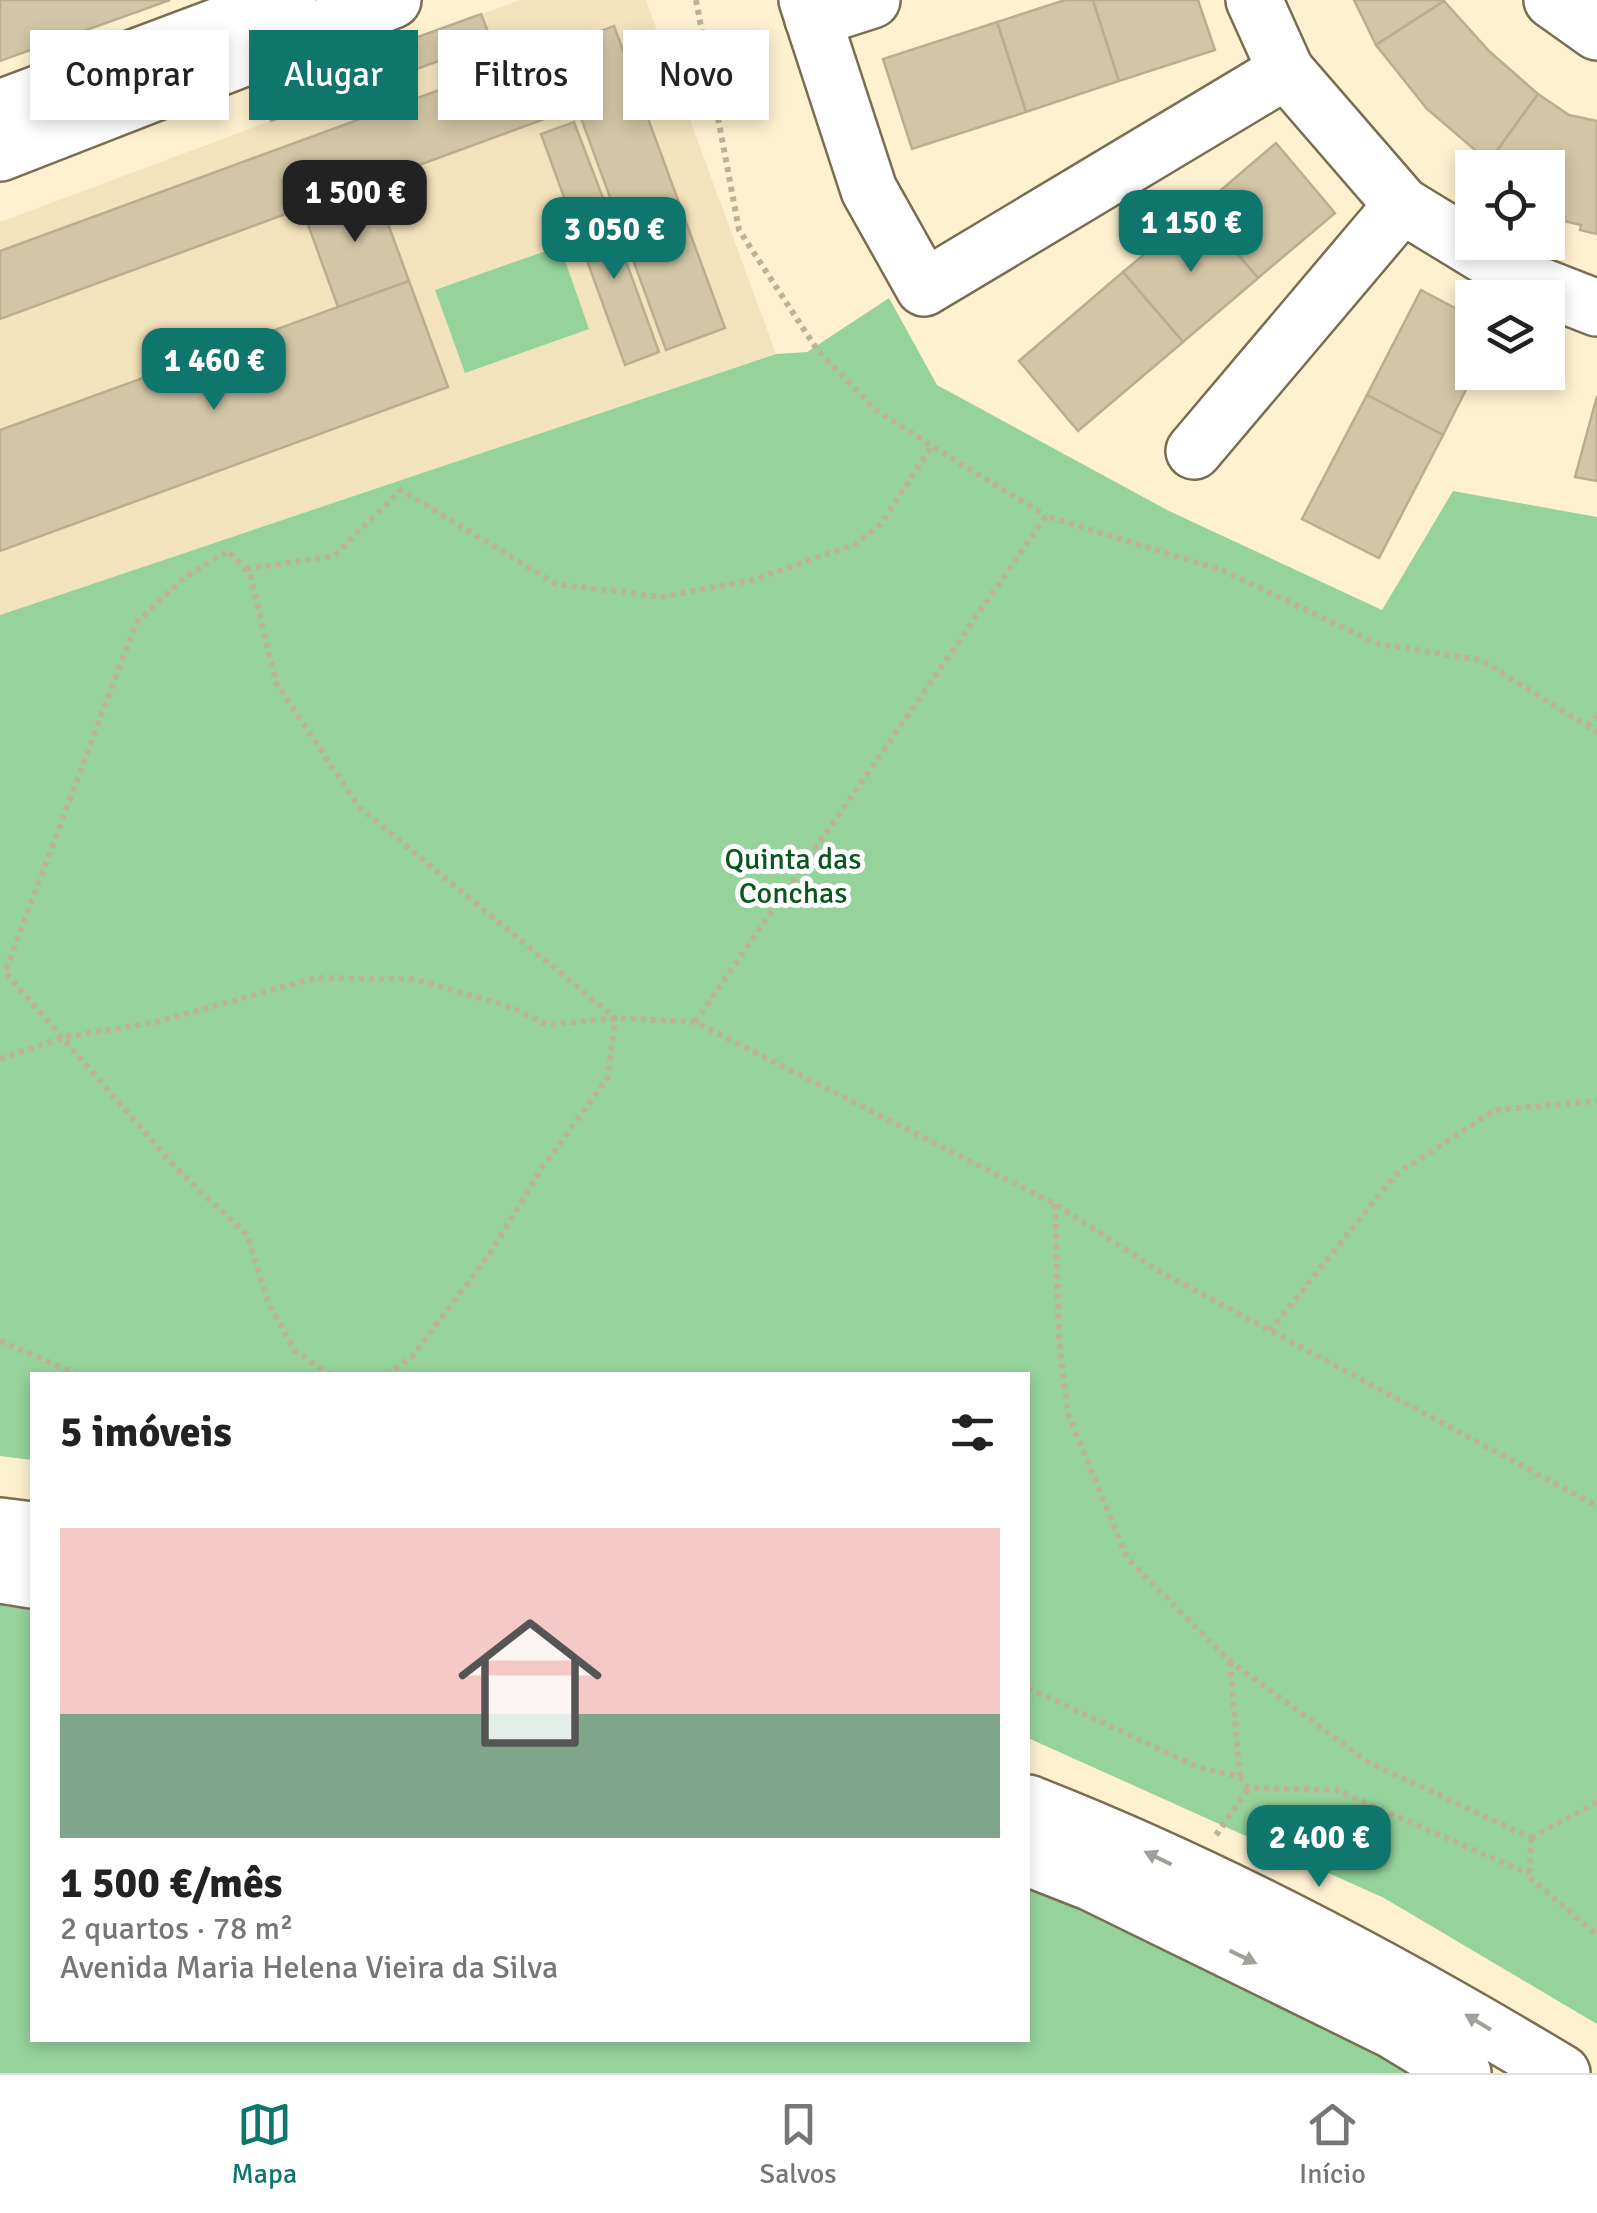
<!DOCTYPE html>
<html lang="pt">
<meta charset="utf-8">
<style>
:root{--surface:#fff;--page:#f6f6f6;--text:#222;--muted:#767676;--line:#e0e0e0;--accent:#0f766e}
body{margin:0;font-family:Signika,sans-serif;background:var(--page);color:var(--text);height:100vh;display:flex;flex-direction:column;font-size:38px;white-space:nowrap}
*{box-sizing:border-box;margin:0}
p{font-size:32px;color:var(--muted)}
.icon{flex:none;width:55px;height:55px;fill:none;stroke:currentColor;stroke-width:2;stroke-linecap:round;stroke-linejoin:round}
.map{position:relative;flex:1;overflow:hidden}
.panel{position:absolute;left:30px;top:1372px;width:1000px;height:670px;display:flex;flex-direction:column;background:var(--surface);border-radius:0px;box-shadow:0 5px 15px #0003}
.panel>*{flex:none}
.hud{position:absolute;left:30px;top:30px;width:1000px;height:90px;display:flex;gap:20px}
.tools{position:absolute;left:1455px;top:150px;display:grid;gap:20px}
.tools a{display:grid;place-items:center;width:110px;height:110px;border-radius:0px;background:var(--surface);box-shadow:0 5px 15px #0003;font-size:50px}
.price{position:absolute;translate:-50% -85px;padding:0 22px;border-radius:20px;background:var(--accent);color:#fff;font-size:32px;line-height:65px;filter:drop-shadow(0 2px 5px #0008)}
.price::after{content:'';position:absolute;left:50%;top:60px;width:30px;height:22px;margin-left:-15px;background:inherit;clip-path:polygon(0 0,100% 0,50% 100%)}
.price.current{background:#222;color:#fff}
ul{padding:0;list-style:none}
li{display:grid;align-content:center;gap:20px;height:530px;padding:0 30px}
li+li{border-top:2px solid var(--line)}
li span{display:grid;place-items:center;height:310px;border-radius:0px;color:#555}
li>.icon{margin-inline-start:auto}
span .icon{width:180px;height:180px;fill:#fffc;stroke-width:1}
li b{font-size:42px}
h2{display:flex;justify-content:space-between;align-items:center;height:120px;padding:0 30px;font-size:42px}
.tag{padding:0 35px;border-radius:0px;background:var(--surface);box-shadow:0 5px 15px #0003;font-size:35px;line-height:90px}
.tag.current{background:var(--accent);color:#fff}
.dock{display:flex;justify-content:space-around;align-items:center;height:140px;border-top:2px solid var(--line);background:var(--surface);font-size:28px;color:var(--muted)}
.dock a{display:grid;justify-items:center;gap:5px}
.dock .current{color:var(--accent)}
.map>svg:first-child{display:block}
</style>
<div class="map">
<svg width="1597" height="2073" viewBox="0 0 1597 2073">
<rect width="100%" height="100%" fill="#fdf1d0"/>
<path fill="#f3e3bc" d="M520,0H646L776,354L0,615V222L271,121L261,94Z"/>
<g fill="#96d39b">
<path d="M560,246L589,329L465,373L435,290Z"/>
<path d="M889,298L937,385L1169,511L1382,610L1453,491L1597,517V2024L1384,1898L1028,1738V1375H32V1460L0,1456V615L776,354L807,352Z"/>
<path d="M0,1605L32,1610V2040H1028V1881L1438,2073H0Z"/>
</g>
<g fill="#d2c6a6" stroke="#baae8f" stroke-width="2.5">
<path d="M0,0H170L0,61Z"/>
<path d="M1065,0H1093L1119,81L1026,112L997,22Z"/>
<path d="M1093,0H1198L1215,50L1119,81Z"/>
<path d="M1354,0H1444V1L1376,45Z"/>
<path d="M1444,1L1490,52L1538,94L1489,162L1427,109L1376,45Z"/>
<path d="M481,14L492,42L271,121L261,94Z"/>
<path d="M997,22L1026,112L912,149L883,59Z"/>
<path d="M614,26L725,328L666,350L577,107L0,319V251Z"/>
<path d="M1538,94L1569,115L1597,121V234L1580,230L1581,225L1564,221L1565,217L1548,205V168H1505L1491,159Z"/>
<path d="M574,122L603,198L569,211L541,134Z"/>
<path d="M1276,143L1335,213L1258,278L1199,209Z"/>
<path d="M373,183L409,281L338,307L302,208Z"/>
<path d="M603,198L659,352L625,365L569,211Z"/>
<path d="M1199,209L1258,278L1183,342L1123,272Z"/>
<path d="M1123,272L1183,342L1078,431L1019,361Z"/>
<path d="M409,281L448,387L0,551V430Z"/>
<path d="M1421,290L1472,317L1475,372L1443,435L1367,395Z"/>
<path d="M1367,395L1443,435L1379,558L1302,519Z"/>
<path d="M1597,396V481L1575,477Z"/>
</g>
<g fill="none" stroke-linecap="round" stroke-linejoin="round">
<defs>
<g id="minor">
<path d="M807,0L869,190L924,288L1286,71"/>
<path d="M1254,0L1286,71L1402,205L1525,280L1597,308"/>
<path d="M1552,0L1597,32"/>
<path d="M813,19L872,0"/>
<path d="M0,108L288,0"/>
<path d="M0,153L393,0"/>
<path d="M1194,451L1402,205"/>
<path d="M0,1526L32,1530"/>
<path d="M0,1575L32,1580"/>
<path d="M1028,1803C1213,1875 1391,1970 1562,2073"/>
<path d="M1028,1858L1092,1883L1392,2030L1463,2073"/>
</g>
</defs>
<use href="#minor" stroke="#796e51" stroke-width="60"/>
<g stroke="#bcb298" stroke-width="6" stroke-dasharray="5 5" stroke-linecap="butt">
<path d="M696,0L739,230L818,351L876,410L932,446"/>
<path d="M246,569L334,556L401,490L556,584L661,597L753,580L856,544L880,525L932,446L1046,516"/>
<path d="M1587,726L1597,717"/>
<path d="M695,1022L1046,516L1224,571L1378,644L1481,660L1597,732"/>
<path d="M0,1059L64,1037L157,1022L315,978L413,979L511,1007L547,1025L615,1018L695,1022L1055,1204L1159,1271L1597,1506"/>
<path d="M1055,1204L1059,1339L1068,1414L1127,1558L1230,1661L1368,1762L1531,1838"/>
<path d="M1270,1331L1395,1175L1495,1110L1597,1101"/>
<path d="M0,1341L79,1375"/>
<path d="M331,1375L295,1351L268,1302L247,1235L176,1168L5,972L136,623L185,577L228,551L250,574L276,683L359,807L615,1018L608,1077L542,1168L489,1255L412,1357L386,1375"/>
<path d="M1230,1662L1240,1777"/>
<path d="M1028,1688L1198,1767L1240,1777L1249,1788L1337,1790L1529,1874"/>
<path d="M1216,1835L1249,1788"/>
<path d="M1531,1838L1529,1877L1597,1935"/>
<path d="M1531,1838L1597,1802"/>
</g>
<use href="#minor" stroke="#fff" stroke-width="55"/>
</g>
<defs><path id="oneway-solid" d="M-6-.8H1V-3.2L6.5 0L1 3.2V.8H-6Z" transform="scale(2.5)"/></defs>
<g fill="#a2a09a">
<use href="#oneway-solid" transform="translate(1158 1858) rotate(-154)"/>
<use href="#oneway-solid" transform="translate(1243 1957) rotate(26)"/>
<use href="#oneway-solid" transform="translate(1478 2022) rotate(-149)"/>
</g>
<g text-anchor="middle" stroke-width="10" stroke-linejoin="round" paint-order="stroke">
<g font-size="30" fill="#07561c" stroke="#fff">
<text x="793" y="869">Quinta das<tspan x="793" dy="34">Conchas</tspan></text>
</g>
</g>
</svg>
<div class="tools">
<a><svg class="icon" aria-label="locate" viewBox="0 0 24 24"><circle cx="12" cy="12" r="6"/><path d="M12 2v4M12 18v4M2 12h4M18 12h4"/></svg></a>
<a><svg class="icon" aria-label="layers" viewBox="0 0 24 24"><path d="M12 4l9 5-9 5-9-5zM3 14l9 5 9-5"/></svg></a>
</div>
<b class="price current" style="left:355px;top:245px">1 500 €</b>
<b class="price" style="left:1191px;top:275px">1 150 €</b>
<b class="price" style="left:614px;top:282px">3 050 €</b>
<b class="price" style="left:214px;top:413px">1 460 €</b>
<b class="price" style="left:1319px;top:1890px">2 400 €</b>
<div class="hud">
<a class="tag">Comprar</a>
<a class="tag current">Alugar</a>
<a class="tag">Filtros</a>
<a class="tag">Novo</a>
</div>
<section class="panel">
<h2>5 imóveis<svg class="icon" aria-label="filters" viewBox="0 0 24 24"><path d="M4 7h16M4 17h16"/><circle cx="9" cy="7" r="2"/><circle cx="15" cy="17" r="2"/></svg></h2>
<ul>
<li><span style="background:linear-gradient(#f6c9c9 60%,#7fa58c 0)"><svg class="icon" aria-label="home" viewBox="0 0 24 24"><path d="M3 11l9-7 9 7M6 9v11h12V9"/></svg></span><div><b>1 500 €/mês</b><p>2 quartos · 78 m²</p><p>Avenida Maria Helena Vieira da Silva</p></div></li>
</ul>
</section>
</div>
<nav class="dock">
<a class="current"><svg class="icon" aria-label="map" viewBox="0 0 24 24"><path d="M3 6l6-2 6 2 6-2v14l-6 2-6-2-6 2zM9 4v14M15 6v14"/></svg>Mapa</a>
<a><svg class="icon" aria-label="saved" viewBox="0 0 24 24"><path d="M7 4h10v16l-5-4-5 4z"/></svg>Salvos</a>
<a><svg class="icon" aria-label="home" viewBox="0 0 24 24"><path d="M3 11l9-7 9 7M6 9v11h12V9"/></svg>Início</a>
</nav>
